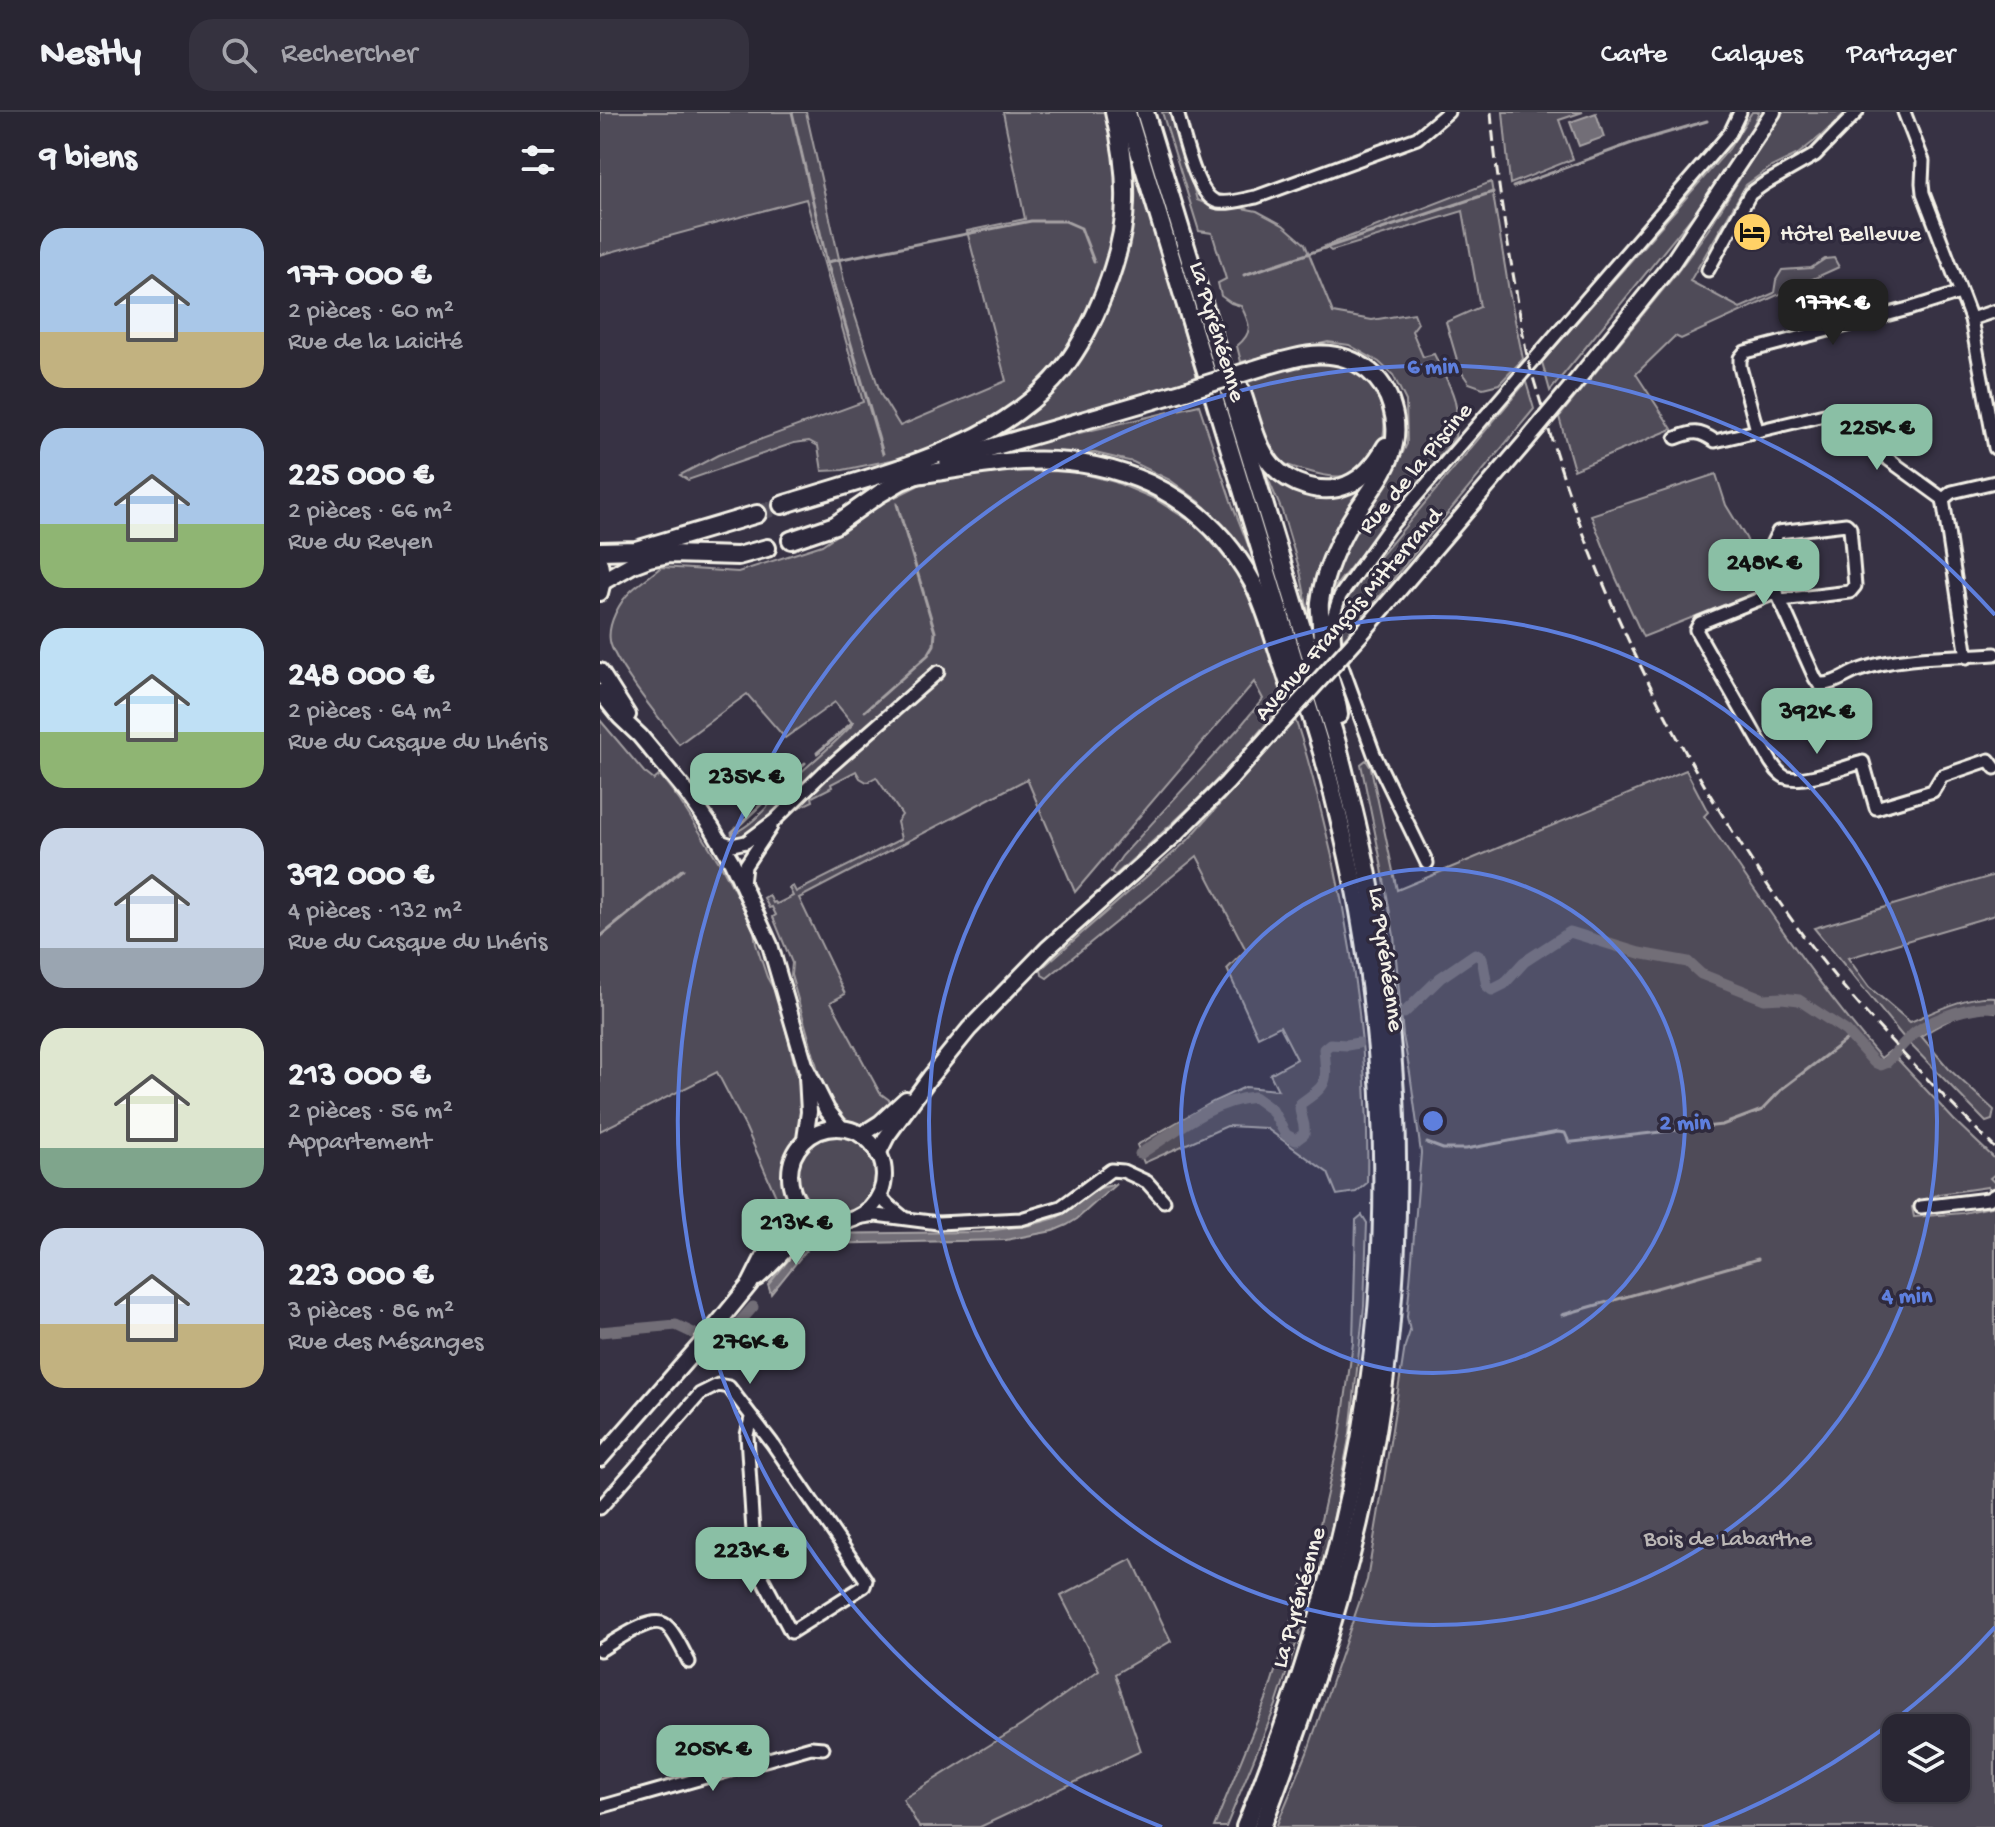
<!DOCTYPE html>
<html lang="fr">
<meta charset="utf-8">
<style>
:root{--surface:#292633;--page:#35323f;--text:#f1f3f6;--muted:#a5a5ac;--line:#45434e;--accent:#8abfa5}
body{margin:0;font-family:"Gochi Hand",sans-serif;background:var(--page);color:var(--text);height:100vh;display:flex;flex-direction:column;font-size:30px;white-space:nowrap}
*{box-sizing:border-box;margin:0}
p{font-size:26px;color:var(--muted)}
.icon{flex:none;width:44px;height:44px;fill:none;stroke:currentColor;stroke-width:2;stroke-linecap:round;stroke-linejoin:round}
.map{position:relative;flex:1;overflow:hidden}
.drawer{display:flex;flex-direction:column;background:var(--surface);width:600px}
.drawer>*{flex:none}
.fabs{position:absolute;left:1282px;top:1602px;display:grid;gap:16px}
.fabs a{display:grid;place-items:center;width:88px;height:88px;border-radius:16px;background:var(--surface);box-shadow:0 2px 6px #0004,0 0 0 2px var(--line);font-size:40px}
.price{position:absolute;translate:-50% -68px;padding:0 18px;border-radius:16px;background:var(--accent);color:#111;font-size:26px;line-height:52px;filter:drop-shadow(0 2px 4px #0008)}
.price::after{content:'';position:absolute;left:50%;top:48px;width:24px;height:18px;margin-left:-12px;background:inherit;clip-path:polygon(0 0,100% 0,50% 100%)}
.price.on{background:#222;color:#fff}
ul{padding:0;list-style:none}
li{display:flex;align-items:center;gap:24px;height:200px;padding:0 40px}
li span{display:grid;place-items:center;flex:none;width:224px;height:160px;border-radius:24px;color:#555}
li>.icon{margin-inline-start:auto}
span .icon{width:96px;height:96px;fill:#fffc;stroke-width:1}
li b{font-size:34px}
h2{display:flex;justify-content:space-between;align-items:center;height:96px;padding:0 40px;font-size:34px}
header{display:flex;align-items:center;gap:48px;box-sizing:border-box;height:112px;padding:0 40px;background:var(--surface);border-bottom:2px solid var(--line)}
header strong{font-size:38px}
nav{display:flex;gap:44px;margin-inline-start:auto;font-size:28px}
.search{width:560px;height:72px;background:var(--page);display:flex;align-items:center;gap:20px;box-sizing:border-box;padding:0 28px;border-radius:24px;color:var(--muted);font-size:30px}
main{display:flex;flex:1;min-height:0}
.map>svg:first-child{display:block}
</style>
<header>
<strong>Nestly</strong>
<div class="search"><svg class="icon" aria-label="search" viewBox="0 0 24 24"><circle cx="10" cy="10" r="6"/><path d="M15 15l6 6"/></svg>Rechercher</div>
<nav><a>Carte</a><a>Calques</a><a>Partager</a></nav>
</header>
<main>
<section class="drawer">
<h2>9 biens<svg class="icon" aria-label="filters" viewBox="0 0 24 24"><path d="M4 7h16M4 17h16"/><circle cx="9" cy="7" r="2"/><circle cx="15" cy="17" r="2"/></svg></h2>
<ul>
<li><span style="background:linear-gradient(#a9c7e8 65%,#c2b280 0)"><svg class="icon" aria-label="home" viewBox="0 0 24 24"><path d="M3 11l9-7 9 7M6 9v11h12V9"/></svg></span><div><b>177 000 €</b><p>2 pièces · 60 m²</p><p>Rue de la Laicité</p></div></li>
<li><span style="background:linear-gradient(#a9c7e8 60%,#8fb573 0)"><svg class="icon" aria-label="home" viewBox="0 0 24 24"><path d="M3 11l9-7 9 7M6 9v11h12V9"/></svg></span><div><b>225 000 €</b><p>2 pièces · 66 m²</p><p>Rue du Reyen</p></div></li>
<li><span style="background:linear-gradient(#bfe0f5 65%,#8fb573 0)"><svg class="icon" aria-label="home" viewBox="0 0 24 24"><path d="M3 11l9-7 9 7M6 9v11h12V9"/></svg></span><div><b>248 000 €</b><p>2 pièces · 64 m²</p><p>Rue du Casque du Lhéris</p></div></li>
<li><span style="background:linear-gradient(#c9d6e8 75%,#9aa5b1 0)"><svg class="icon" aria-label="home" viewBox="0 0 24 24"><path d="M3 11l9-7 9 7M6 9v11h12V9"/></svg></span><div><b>392 000 €</b><p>4 pièces · 132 m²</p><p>Rue du Casque du Lhéris</p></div></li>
<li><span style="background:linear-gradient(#dfe7d0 75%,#7fa58c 0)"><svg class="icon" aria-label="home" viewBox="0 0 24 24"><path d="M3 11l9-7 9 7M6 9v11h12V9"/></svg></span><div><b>213 000 €</b><p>2 pièces · 56 m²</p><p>Appartement</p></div></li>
<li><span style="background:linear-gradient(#c9d6e8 60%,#c2b280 0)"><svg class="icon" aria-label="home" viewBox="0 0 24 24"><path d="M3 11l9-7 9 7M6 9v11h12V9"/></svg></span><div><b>223 000 €</b><p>3 pièces · 86 m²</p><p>Rue des Mésanges</p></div></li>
</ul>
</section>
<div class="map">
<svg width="1395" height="1715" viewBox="0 0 1395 1715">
<rect width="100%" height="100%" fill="#373244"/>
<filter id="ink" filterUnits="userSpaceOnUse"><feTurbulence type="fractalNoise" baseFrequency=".0125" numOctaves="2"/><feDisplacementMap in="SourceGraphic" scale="16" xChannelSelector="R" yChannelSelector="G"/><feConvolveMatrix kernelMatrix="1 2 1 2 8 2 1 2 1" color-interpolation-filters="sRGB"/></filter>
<g filter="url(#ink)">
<g fill="#504b59" stroke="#a29ea0" stroke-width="2" fill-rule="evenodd">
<path d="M0,0H206L245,173L281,283L300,314L406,269L367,119L425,107L403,0H506L511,17L518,93L513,130L505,158L482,208L457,250L423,284L380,315L338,336L301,346L243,358L222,359L218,334L209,329L194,331L88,368L80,363L118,343L263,290L206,87L0,143Z"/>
<path d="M562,0H572L597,88L619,97L637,95L657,99L683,113L705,132L733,201L772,208L814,201L818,211L812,219L823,245L834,242C849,273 862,289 855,325L734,476L733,468L738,449L751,422L789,369L807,332L806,289L793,263L779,250L749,233L728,230L641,250L637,234C654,220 650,212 641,194L631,191L621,184L618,171L626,167L612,121L599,119Z"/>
<path d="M903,0H983L959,8L973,47L910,72Z"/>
<path d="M1152,0H1159L1153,14L1108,85L950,279L942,250L1129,37Z"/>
<path d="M1181,0H1246L1222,23L1198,42L1171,55L1146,73L1090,169L1140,196L1174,181L1176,168L1182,158L1211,156L1225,147L1234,146L1239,155L1081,227L1075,224L1036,262L1072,317L974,358L959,305L1076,162L1108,118Z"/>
<path d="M527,39H530L597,265L453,309L400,322L399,318L440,287L511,173Z"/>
<path d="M891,70L909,179L923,247L899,272L883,276L869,271L860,258L846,210L880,195L863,99L731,139L725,134Z"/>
<path d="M706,252C722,252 739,251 754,259C779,272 794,314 777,339C774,344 768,348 764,352C761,355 759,359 755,361C742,368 720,363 707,359C696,356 682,353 674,344C657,325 652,294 645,270L677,259Z"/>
<path d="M926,270L934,297L742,529C735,513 742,498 748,483Z"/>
<path d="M599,293L631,389L657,456L652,459L600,390L570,368L533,350L495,341L404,344L403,339Z"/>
<path d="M665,352L676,365L756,375L763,381L714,514H711L700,459L682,399L663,355Z"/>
<path d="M472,359L515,370L555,387L599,415L635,458L658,501L688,586C670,606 654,627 636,647C599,689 556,726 515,763L511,760L522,744L638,617L663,587L654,570L475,780L427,667L199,786L245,882L231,890L280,981L292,990L280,1004L264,1013L254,1012L242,1006L225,983L191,863L192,851L173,805L176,803L172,795L169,796L164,786L169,783L173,791L175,790L177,792L193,784L189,776L193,774L196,780L301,727L297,710L302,703L276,665L267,670L260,666L256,659L231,672L232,675L212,685L213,689L198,696L196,694L205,678L201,673L164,712L146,725L144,723L136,726L132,722C155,712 171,690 188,672C209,652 233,634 253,612L235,590L185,626L147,582L79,632C64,612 13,550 10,529C7,512 20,489 32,478C41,470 52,463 61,455L138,460L222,433L283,391L321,372L389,360Z"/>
<path d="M1116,362L1126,393L1146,426L1167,476L1043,525L1016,466L991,403Z"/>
<path d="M695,607C707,640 715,674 723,707C753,823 770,952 767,1071L756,1080L737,1083L728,1061L666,1016L627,1014L544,1051L537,1033L613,990L645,975L678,978L670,962L697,947L680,914L658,925L627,857L646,838L597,744L447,866L442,863L441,857L588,728Z"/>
<path d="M0,608L44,660L54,668L60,663L80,689L122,755L139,787L154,819L156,832L167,865L177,883L202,982V1018L187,1042L183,1061L185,1085L178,1089L146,1016L117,960L0,1019Z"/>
<path d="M766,648L771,656L797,778L1086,658L1108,700L1104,704C1161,786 1215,871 1281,946L1290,939L1354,1008L1395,1047V1062L1390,1066L1395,1071V1080L1390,1086L1388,1075L1339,1082L1312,1095L1314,1105L1363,1101L1395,1094V1715H676L707,1641L767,1468L784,1368L805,1234L810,1219L807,1205L821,1041L810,961L803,924L794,824L780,745L761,652ZM1296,1616H1356V1676H1296Z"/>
<path d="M1395,763V803L1248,846L1269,875L1310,910C1336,899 1366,883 1395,885V900C1368,895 1344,910 1321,924L1349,957L1394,998L1392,1008L1386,1010L1304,926L1214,816Z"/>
<circle cx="236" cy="1063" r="39"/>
<path d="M762,1103L767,1111L764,1194L750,1321L728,1434L676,1593L626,1715H614L667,1585L718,1421L740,1324L753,1231L756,1108Z"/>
<path d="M532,1447L571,1529L515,1562L541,1639L380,1715H319L303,1687L422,1613L499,1558L461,1484Z"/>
</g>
<g fill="#726e77" stroke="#a6a2a4" stroke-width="2">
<path d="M996,1L1004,25L979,34L970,10Z"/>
<path d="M516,1072L477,1107L467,1113L453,1119L406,1128L217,1132L208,1136L171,1182L168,1173L210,1122L381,1120L431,1113L456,1106L472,1096L496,1077Z"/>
</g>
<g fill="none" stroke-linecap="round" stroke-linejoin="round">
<g stroke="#a6a2a4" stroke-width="3">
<path d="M192,0L227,150L283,342"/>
<path d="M913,75L1032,31L1107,9"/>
<path d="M227,150L431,109H465L481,116L494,150"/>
<path d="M644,163L893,80"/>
<path d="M265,599L328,543L334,533L335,520L297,392"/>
<path d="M217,641L253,610"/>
<path d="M132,720L205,651"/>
<path d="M0,825L83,757"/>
<path d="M827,1031L843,1037H866L958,1020L965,1021L969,1030H973L1122,1013L1162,998L1183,976L1251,924"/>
<path d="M962,1203L1158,1147"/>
</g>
<g stroke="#726e77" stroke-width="11">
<path d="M804,901L840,866L875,842L882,846L887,874L892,878L904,872L924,850L970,820L1039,841L1088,850L1101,862L1164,887L1182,886L1199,888L1246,919L1274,950L1281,953L1286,951C1296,941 1306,927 1317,919C1339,904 1369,894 1395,895"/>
<path d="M540,1042C576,1019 611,989 654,985L672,998L686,1023L696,1028L704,1022C706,1009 699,1005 700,992C729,972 727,971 724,937L730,932L747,933L758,931"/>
<path d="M0,1220L76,1213L93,1221"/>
<path d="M116,1234L118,1235L153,1195"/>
</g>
<path stroke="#534f5d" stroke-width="16" stroke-dasharray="16 8" stroke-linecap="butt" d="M157,402L182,393"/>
<defs>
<g id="minor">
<path d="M577,0C583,20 596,86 618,90C631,92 644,87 656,85L817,26L848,0"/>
<path d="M1304,0L1323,49L1322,71L1323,81L1371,207L1395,336"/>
<path d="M1108,158L1150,82L1164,72L1215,43L1257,0"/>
<path d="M1371,207L1395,199"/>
<path d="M1157,318L1140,255V246L1145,240L1312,196L1360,181"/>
<path d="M1076,326C1093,319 1099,318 1115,329L1224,303L1233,307L1343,387L1367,545"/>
<path d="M1343,387L1352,380L1395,370"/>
<path d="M1177,480L1100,511L1096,518L1171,650C1175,656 1179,662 1185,665C1202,672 1245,655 1263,650L1276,696L1333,679L1342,664L1389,648L1395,656"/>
<path d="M1181,488L1250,480L1255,474L1250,416L1246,412L1178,420L1163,450L1215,566L1219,572C1232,573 1243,565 1254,560C1265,556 1278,552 1290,550C1325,543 1360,545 1395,542"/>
<path d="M120,729L132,733L146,730L174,709L224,660L338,560"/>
<path d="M827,751L774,642L735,535L733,505L740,484L788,417L1130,21L1140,0"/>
<path d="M143,771L145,754L171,715"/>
<path d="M279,1083L287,1092L303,1105"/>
<path d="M1321,1095L1388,1087L1395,1083"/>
<path d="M257,1106L276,1103L338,1111L421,1107L461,1095L511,1058L523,1059L547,1070L564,1089"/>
<path d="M0,1396L100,1282L118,1273L129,1275L172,1331L266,1468L264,1474L191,1520L155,1452L147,1323L151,1306"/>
<path d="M0,1538C14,1530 49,1504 64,1512C73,1516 84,1541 89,1550"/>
<path d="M0,1695L211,1635L223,1636"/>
</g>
<g id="major">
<path d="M973,273L1072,151L1173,0"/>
<path d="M0,451L3,469L0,481"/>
<path d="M762,521L927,328"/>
<path d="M0,559L28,603"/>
<path d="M0,580L20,605L40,624L89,683L112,716L132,750L170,833L206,956L227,998L241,1016"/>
<circle cx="237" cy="1063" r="47"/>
<path d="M261,1023L280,1011L306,987"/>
<path d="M205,1027L209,1000L207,964"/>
<path d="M278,1042L287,1024L330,965L369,917L448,836L575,723L627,671L676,616"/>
<path d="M157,1166C179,1148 195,1122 220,1107"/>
<path d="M0,1347L106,1226L150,1172L164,1144L191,1107L197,1089"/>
</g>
<g id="highway">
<path d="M527,0L722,640C736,692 749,745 759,799C789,970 791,1156 760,1328C736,1461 696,1590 645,1715"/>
<path d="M545,0L737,631C751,686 765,741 774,797C809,999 805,1210 759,1410C735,1514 700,1615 662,1715"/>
<path d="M665,254C703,243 735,233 769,259C780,268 788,281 792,295C808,348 765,378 744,421C733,442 723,466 720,490C719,497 721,506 721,514C722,524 722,535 724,544C728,564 737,583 739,603"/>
<path d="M641,278C650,302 655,333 672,353C689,372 722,384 747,373C765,366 777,350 786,334"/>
<path d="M348,348L585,279"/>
<path d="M316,363C346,359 376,353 406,350C510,340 602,377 653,471C666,496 673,524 682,551C685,558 687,567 690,574C693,581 699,588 704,594"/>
<path d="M182,393C243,373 307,358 365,330C399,315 439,287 462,258C494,217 524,143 525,90C526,60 521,29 514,0"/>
<path d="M191,428L235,413L279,382L301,369L324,360"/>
<path d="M0,439L36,438L157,402"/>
<path d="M3,469L33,452L49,446L70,442L138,444L167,436"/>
</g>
</defs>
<use href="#minor" stroke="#f4f1e8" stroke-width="17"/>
<use href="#major" stroke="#f4f1e8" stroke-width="20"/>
<use href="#highway" stroke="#f4f1e8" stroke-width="22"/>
<use href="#minor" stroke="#2f2a3d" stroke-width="11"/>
<use href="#major" stroke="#2f2a3d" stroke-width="14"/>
<use href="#highway" stroke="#2f2a3d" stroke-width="16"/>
<path stroke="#f4f1e8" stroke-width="3" stroke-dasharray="12 6" stroke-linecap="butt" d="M891,0C895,53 903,104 912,156C917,183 921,212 926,239C932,265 941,290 948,315C1000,493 1086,660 1194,811C1252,893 1324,964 1395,1036"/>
<defs>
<g id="major-bridge">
<path d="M927,328L973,273"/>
<path d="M676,616L762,521"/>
</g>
<path id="highway-bridge" d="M585,279L665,254"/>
</defs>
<use href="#major-bridge" stroke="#f4f1e8" stroke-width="20" stroke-linecap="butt"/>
<use href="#highway-bridge" stroke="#f4f1e8" stroke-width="22" stroke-linecap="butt"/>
<use href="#major-bridge" stroke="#2f2a3d" stroke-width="14"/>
<use href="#highway-bridge" stroke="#2f2a3d" stroke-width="16"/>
</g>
</g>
<circle cx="833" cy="1009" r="252" fill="#5e7fdd" fill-opacity=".12"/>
<g fill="none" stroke="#5e7fdd" stroke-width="4">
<circle cx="833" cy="1009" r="252"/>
<circle cx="833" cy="1009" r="504"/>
<path d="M1395 1515A756 756 0 0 1 1104 1715M562 1715A756 756 0 1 1 1395 503"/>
</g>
<defs>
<symbol id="hotel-disc" viewBox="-11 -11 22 22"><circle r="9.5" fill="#ffd166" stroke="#2f2a3d"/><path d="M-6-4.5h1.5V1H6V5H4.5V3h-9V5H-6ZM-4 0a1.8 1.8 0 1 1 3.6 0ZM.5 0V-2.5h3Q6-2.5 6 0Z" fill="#111"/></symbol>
</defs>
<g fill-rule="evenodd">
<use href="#hotel-disc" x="1130" y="98" width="44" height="44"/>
</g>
<g text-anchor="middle" stroke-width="7" stroke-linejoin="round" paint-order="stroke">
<g font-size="24" fill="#f4f1e8" stroke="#2f2a3d" text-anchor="start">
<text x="1180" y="128">Hôtel Bellevue</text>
</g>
<g font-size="24" fill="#f4f1e8" stroke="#2f2a3d">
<text transform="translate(619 219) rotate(73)" y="8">La Pyrénéenne</text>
<text transform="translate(814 355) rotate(-50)" y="8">Rue de la Piscine</text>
<text transform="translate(747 501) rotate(-49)" y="8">Avenue François Mitterrand</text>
<text transform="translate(788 847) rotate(82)" y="8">La Pyrénéenne</text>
<text transform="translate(697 1485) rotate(-74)" y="8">La Pyrénéenne</text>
</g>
<g font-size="24" fill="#bbb7b6" stroke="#2f2a3d">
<text x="1128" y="1433">Bois de Labarthe</text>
</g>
</g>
<circle cx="833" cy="1009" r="12" fill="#5e7fdd" stroke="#2f2a3d" stroke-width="4"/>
<g font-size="24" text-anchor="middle" font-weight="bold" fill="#5e7fdd" stroke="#2f2a3d" stroke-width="7" stroke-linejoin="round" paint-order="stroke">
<text x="833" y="261">6 min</text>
<text x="1085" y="1017">2 min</text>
<text x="1307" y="1190">4 min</text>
</g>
</svg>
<div class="fabs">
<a><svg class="icon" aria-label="layers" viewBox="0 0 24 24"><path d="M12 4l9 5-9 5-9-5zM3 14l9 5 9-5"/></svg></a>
</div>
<b class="price on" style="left:1233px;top:235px">177K €</b>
<b class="price" style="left:1277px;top:360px">225K €</b>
<b class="price" style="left:1164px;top:495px">248K €</b>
<b class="price" style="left:1217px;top:644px">392K €</b>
<b class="price" style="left:146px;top:709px">235K €</b>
<b class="price" style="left:196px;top:1155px">213K €</b>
<b class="price" style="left:150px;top:1274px">276K €</b>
<b class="price" style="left:151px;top:1483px">223K €</b>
<b class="price" style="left:113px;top:1681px">205K €</b>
</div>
</main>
